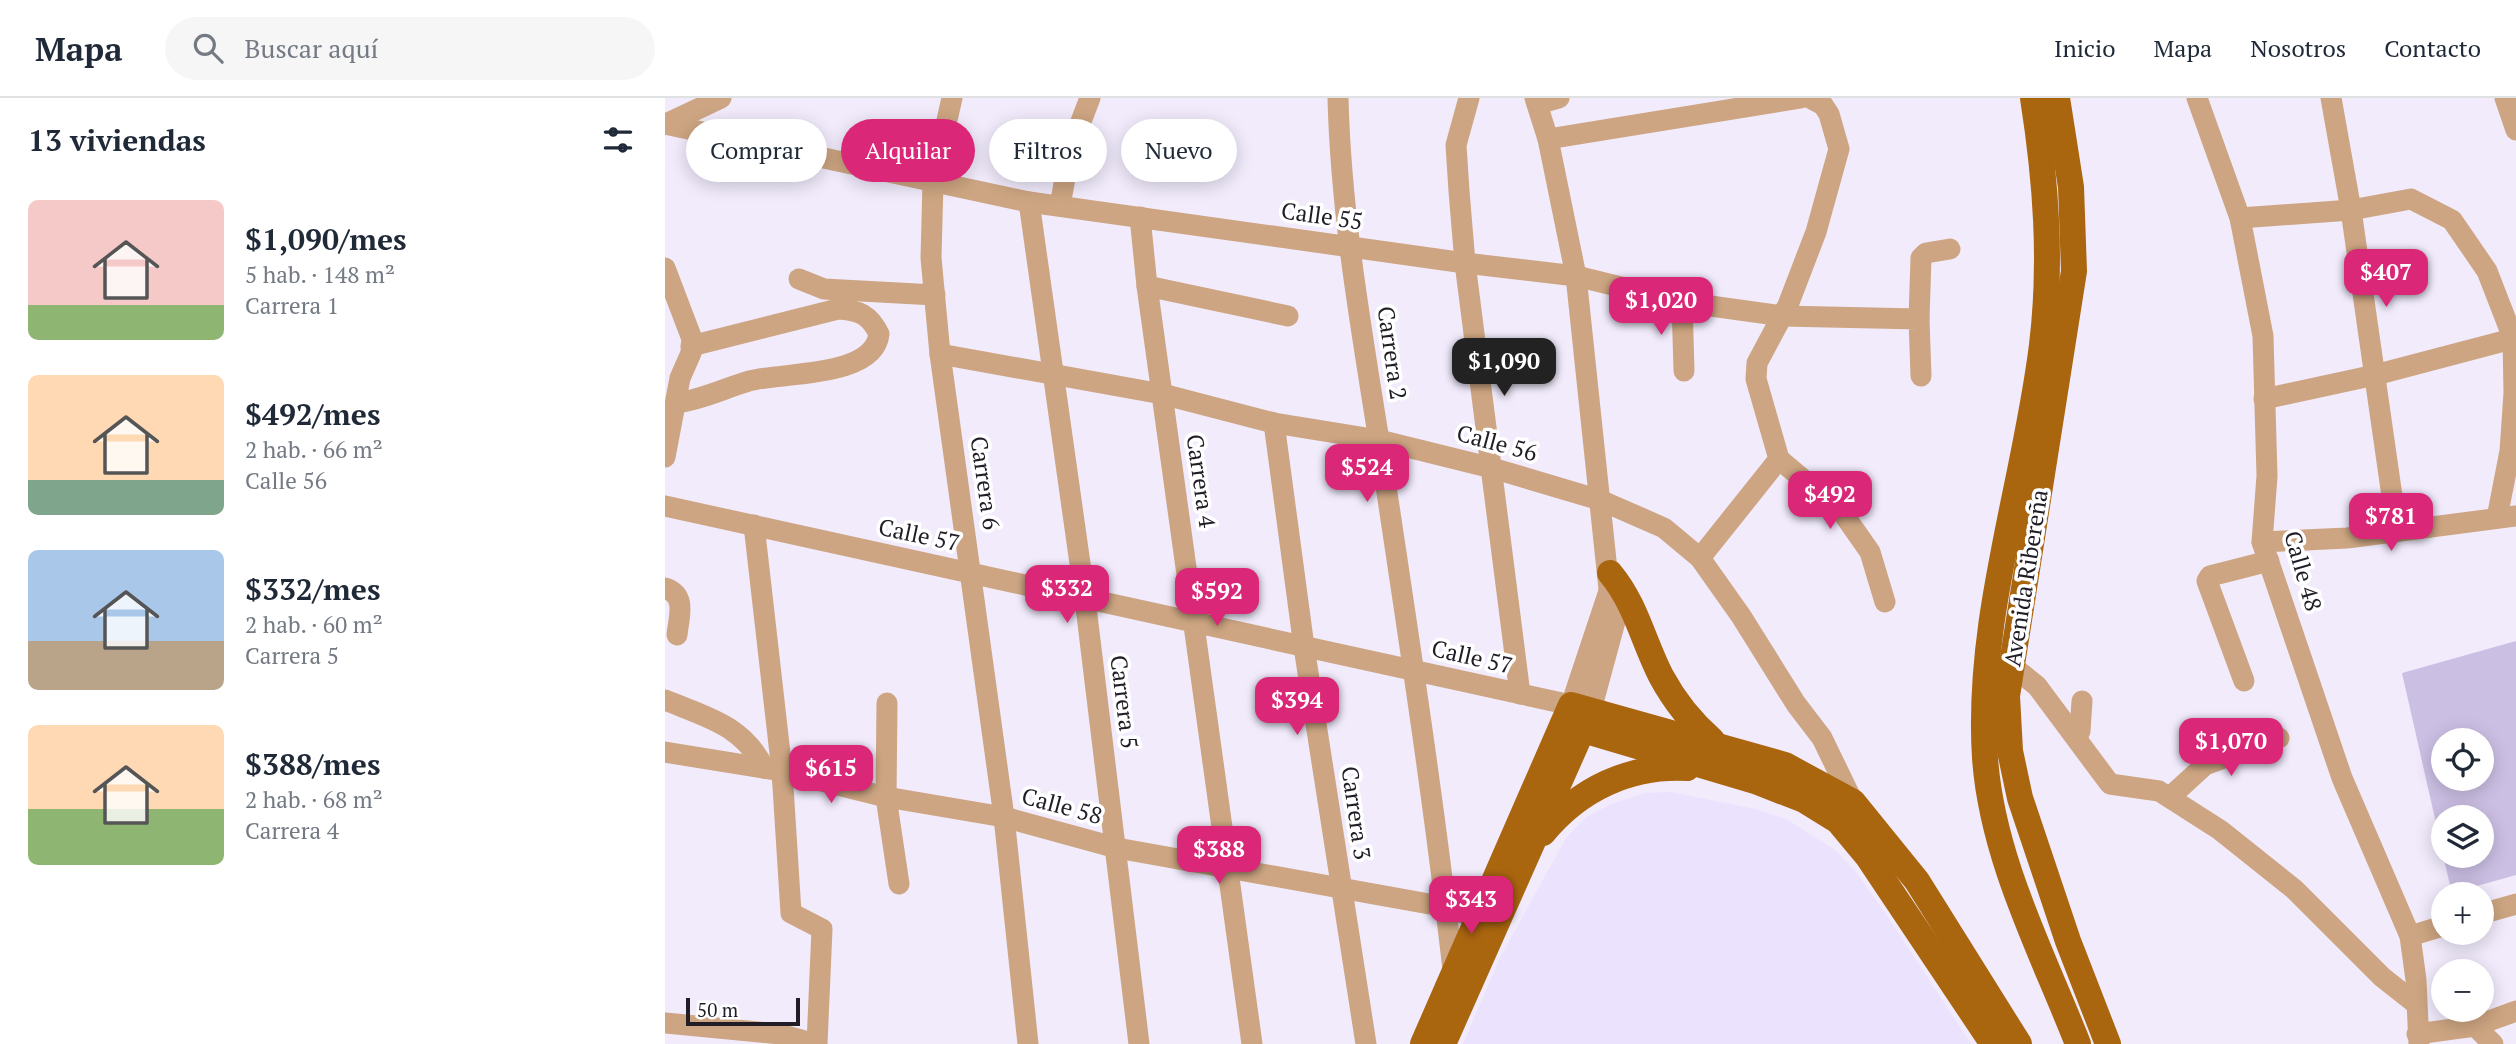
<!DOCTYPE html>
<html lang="es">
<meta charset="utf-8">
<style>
:root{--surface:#fff;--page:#f6f6f7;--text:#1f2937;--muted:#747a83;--line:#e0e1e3;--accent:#db2777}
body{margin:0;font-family:"PT Serif",serif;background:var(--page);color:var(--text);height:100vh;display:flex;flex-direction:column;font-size:26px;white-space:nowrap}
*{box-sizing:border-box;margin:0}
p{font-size:23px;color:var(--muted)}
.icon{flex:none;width:38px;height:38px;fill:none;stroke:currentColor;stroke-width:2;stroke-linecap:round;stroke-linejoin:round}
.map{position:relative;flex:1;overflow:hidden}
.sheet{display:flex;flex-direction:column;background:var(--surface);width:665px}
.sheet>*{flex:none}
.guide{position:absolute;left:21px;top:21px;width:665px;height:63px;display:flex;gap:14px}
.fabs{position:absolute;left:1766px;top:630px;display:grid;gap:14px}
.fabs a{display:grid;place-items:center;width:63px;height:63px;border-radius:50%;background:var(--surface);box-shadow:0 4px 18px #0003;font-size:35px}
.scale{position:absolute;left:21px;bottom:18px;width:114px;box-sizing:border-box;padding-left:7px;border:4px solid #201d26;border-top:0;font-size:19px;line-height:24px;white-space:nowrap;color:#201d26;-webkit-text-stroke:5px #fff;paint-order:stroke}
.price{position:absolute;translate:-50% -60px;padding:0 16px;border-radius:14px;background:var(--accent);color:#fff;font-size:23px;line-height:46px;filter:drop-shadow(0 2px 4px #0008)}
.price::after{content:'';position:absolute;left:50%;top:42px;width:21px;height:16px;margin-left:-10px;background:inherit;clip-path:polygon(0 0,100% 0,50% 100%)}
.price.current{background:#222;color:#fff}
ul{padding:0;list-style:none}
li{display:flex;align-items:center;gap:21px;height:175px;padding:0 28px}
li span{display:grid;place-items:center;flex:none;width:196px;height:140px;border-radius:10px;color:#555}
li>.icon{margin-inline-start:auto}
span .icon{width:84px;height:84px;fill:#fffc;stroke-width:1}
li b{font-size:30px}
h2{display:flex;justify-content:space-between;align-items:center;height:84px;padding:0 28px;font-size:30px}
.tag{padding:0 24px;border-radius:32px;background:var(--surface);box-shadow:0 4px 18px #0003;font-size:24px;line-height:63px}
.tag.current{background:var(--accent);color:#fff}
header{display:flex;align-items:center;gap:42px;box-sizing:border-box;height:98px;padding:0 35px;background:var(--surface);border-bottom:2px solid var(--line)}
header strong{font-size:33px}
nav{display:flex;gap:38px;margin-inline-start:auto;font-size:24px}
.search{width:490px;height:63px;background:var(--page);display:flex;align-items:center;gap:18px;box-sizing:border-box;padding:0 24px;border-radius:38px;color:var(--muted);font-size:26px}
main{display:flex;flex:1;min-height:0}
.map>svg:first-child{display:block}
</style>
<header>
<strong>Mapa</strong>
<div class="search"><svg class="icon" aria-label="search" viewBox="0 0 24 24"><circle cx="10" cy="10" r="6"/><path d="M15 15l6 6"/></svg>Buscar aquí</div>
<nav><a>Inicio</a><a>Mapa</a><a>Nosotros</a><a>Contacto</a></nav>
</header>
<main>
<section class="sheet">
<h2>13 viviendas<svg class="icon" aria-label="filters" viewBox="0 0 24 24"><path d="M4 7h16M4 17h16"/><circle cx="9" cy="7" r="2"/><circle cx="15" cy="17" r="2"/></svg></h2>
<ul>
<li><span style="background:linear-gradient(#f6c9c9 75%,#8fb573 0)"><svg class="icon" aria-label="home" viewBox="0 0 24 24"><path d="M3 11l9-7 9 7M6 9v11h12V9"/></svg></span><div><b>$1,090/mes</b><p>5 hab. · 148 m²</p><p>Carrera 1</p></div></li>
<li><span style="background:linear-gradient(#ffd9b3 75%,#7fa58c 0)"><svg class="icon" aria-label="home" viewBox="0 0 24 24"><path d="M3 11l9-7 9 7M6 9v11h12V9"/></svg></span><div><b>$492/mes</b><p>2 hab. · 66 m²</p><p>Calle 56</p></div></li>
<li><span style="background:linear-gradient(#a9c7e8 65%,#b9a48a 0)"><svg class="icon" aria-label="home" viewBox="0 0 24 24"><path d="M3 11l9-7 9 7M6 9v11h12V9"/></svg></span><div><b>$332/mes</b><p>2 hab. · 60 m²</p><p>Carrera 5</p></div></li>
<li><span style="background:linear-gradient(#ffd9b3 60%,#8fb573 0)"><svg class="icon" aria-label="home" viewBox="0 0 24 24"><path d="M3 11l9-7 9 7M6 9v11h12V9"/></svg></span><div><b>$388/mes</b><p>2 hab. · 68 m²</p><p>Carrera 4</p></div></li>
</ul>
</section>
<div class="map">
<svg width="1851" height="946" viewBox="0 0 1851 946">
<rect width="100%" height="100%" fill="#f1ebfc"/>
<path fill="#ebe2fe" d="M1006,694L1090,711L1121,721L1170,752L1190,773L1220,815L1306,946H798L835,860L901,740L923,718L946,706L980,695Z"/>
<path fill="#ccbfe4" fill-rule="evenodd" d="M1851,543V777L1787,795L1778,758H1816V719H1778V756L1737,575ZM1778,642H1816V681H1778Z"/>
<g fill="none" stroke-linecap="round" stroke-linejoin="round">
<g stroke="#cda582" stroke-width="21">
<path d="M287,0L268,84L266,160L275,256L339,719L363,946"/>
<path d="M673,0C676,123 699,246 718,368C743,535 769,703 788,872"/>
<path d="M804,0L791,47L794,93L800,165L855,596"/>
<path d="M870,0L883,41L911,178L944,491"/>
<path d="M1532,0L1575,120L1598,238L1602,378L1597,444L1677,680L1745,838L1751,882L1754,946"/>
<path d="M1666,0L1686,112L1732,433"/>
<path d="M1840,0L1851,32"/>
<path d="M873,6L894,0"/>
<path d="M0,26L364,104L800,165L911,178L1017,204L1117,218L1254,221L1256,278"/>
<path d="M1,26L56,0"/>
<path d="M883,41L1136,0"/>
<path d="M364,104L420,501L474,946"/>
<path d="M395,108L405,52L425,0"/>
<path d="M475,119L482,188L587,946"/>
<path d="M1575,120L1686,112L1746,101L1787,122L1822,173L1848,240L1849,295L1845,353L1832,420"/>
<path d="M0,170L27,241L26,255L15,280L0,359"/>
<path d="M134,181L159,191L270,197"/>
<path d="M482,188L623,218"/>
<path d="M1017,204L1019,273"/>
<path d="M1254,221L1256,160L1261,155L1285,151"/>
<path d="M275,256L497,296L609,325L714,342L827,370L935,402L999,430L1035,460L1076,518L1131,606L1157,640L1188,704"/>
<path d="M1599,301L1710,277L1851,240"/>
<path d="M11,305C36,302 60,290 84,283C117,274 209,280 214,236C205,217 194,212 173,211L26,248"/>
<path d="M609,325L639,549L701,946"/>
<path d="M1114,361L1177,414L1205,454L1220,504"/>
<path d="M0,408L906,607L944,493L952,516L926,612"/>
<path d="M89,427L117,673L126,815L157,831L152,946"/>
<path d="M1597,444L1682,440L1851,418"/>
<path d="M1035,460L1114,361L1091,281L1092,265L1123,207L1151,134L1174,51L1164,16L1158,7L1145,0"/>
<path d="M0,490C22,497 14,518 12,537"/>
<path d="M1346,567L1372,588L1445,686L1494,693L1555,732L1629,791L1717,879L1750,905"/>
<path d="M1579,583L1542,483L1545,478L1604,463"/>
<path d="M0,602C41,619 78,627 99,670"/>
<path d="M222,605L221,699L234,786"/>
<path d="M1412,639L1415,633L1417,603"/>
<path d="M0,654L117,673L221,699L339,719L452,750L781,809L828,825"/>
<path d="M1505,699L1540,667L1614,640"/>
<path d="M1816,816L1851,806"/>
<path d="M1745,838L1778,828"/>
<path d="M0,925L115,936L151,946"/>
<path d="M1810,928L1828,946"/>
<path d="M1752,936L1810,928L1851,913"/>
</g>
<g stroke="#aa650f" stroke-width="26">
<path d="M1368,0C1381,83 1387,164 1377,247C1360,385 1311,520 1320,660C1327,760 1377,854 1413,946"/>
<path d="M1392,0L1406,89L1409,173L1342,598L1345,653L1355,700L1403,843L1443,946"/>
<path d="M945,475C971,506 978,543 996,578C1010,604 1025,623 1047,642"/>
<path d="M898,626L1090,683L1139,702L1173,723L1203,759L1328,946"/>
<path d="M878,735C914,691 965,667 1022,670"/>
<path d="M758,946L906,607L1120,667L1188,704L1252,783L1354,946"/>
<path d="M778,946L924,617"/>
</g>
</g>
<g text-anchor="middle" stroke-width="7" stroke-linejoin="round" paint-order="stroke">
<g font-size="23" fill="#201d26" stroke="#fff">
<text transform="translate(657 118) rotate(8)" y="8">Calle 55</text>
<text transform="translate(727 255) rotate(82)" y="8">Carrera 2</text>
<text transform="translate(832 345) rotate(15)" y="8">Calle 56</text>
<text transform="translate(536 383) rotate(82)" y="8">Carrera 4</text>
<text transform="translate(320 385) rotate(82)" y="8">Carrera 6</text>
<text transform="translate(254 437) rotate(12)" y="8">Calle 57</text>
<text transform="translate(1638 473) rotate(74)" y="8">Calle 48</text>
<text transform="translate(1361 480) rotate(-81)" y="8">Avenida Ribereña</text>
<text transform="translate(807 559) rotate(13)" y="8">Calle 57</text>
<text transform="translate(459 604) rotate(83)" y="8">Carrera 5</text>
<text transform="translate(397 708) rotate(15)" y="8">Calle 58</text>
<text transform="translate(691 715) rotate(82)" y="8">Carrera 3</text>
</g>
</g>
</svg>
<div class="fabs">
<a><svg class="icon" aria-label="locate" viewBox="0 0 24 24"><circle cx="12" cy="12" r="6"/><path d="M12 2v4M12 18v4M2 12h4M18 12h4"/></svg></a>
<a><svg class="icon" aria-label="layers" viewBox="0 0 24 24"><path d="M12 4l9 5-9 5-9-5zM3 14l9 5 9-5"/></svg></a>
<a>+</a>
<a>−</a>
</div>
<div class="scale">50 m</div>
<b class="price" style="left:1721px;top:211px">$407</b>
<b class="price" style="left:996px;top:239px">$1,020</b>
<b class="price current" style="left:839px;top:300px">$1,090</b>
<b class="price" style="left:702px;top:406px">$524</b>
<b class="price" style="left:1165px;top:433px">$492</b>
<b class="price" style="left:1726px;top:455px">$781</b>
<b class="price" style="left:402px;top:527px">$332</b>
<b class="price" style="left:552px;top:530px">$592</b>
<b class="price" style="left:632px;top:639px">$394</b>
<b class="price" style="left:1566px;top:680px">$1,070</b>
<b class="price" style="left:166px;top:707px">$615</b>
<b class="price" style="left:554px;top:788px">$388</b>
<b class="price" style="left:806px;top:838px">$343</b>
<div class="guide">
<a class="tag">Comprar</a>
<a class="tag current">Alquilar</a>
<a class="tag">Filtros</a>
<a class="tag">Nuevo</a>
</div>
</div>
</main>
